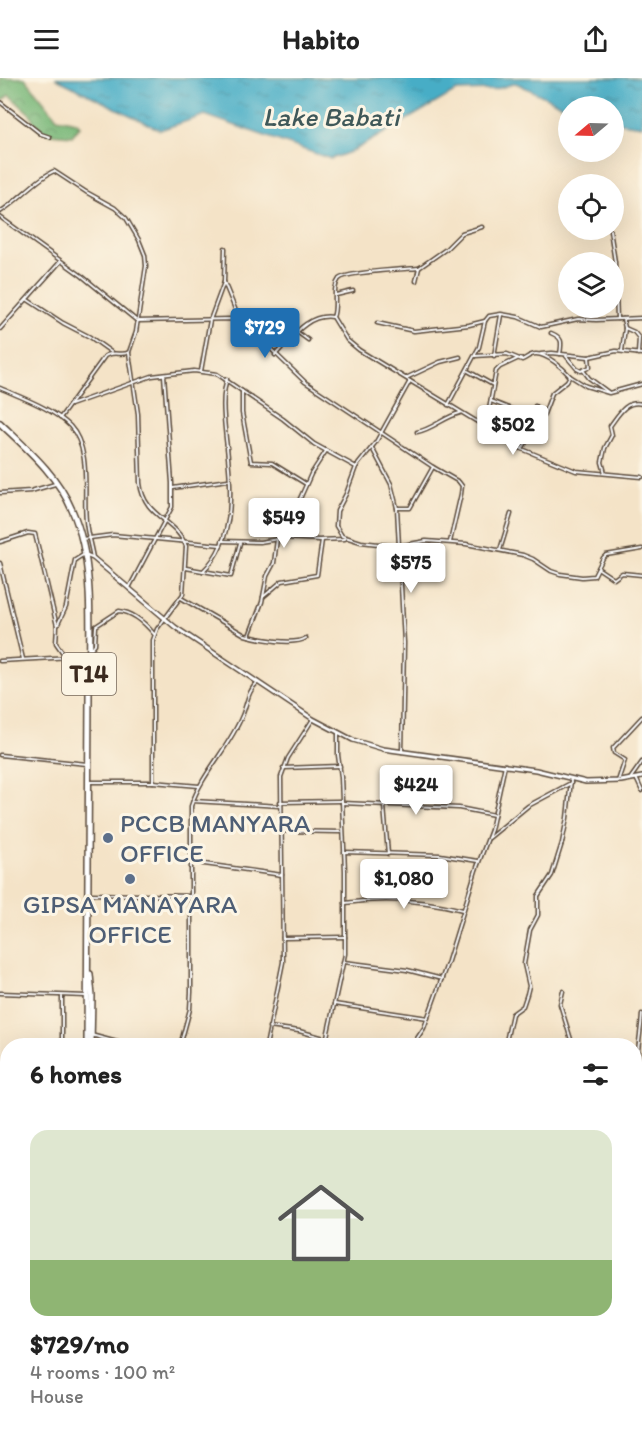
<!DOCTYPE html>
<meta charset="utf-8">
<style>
:root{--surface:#fff;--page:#f2f2f2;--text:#222;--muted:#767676;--line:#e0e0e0;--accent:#1f6fb2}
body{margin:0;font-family:Itim,sans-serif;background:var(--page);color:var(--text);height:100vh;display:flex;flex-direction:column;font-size:22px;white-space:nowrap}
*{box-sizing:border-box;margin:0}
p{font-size:20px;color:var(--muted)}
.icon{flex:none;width:33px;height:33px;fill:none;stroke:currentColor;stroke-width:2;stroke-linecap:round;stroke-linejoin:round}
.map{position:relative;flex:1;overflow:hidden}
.details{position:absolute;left:0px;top:960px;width:642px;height:402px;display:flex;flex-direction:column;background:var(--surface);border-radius:24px 24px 0 0;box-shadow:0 6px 24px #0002}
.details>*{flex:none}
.needle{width:39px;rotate:251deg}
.buttons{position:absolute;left:558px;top:18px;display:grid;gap:12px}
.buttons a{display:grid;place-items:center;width:66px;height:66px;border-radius:50%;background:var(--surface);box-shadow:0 6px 24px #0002;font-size:30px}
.price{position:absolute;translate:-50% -51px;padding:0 14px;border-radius:6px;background:#fff;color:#222;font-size:20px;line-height:39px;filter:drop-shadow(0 2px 3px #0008)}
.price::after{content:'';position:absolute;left:50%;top:36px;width:18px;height:14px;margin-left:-9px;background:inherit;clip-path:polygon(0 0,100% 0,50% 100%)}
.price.selected{background:var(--accent);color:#fff}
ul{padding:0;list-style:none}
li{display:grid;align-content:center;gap:12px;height:318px;padding:0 30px}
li+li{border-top:2px solid var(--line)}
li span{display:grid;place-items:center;height:186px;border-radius:18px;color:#555}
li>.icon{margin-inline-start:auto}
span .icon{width:108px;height:108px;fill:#fffc;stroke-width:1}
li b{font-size:26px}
h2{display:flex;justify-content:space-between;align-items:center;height:72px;padding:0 30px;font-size:26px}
header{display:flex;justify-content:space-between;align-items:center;height:78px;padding:0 30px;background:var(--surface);font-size:27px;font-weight:700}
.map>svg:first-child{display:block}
</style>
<header><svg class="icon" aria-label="menu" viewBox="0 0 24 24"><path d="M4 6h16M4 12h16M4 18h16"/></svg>Habito<svg class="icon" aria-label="share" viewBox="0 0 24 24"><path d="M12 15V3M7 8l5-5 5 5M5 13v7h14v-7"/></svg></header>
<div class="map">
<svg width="642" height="1362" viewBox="0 0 642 1362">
<defs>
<pattern id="forest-crowns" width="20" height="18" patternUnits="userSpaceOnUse" patternTransform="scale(1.5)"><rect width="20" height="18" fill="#78b778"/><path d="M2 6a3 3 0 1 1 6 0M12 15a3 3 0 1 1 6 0" fill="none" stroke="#649562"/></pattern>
<pattern id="water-ripples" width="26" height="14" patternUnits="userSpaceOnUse" patternTransform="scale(1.5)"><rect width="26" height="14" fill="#47adc6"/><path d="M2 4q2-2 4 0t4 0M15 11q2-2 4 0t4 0" fill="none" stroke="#3c8da0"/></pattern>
</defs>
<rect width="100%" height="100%" fill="#fcf5e5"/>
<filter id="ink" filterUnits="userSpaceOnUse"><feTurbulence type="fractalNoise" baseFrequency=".0167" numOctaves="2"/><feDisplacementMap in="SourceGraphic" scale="12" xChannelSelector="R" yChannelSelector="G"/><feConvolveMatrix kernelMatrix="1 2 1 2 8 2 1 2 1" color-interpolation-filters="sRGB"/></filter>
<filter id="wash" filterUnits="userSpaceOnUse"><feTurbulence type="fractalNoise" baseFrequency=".008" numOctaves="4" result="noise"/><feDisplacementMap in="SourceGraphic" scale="24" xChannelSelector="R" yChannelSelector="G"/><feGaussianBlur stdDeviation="1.35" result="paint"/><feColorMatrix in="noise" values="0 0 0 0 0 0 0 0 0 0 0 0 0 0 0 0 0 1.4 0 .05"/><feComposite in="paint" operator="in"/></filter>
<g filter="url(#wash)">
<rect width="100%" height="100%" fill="#f4e3c7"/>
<path fill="url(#forest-crowns)" stroke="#5a704b" stroke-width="1.5" d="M0,0H25L57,40L76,44L80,48L72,58L50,56L42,52L34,44L30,36L9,17L2,23L0,22Z"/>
<path fill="url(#water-ripples)" stroke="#416c72" stroke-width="1.5" d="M55,0H642V48L614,44V28H568V30L516,5L493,12L456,13L353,73L331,81L205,37L160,52Z"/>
</g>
<g filter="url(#ink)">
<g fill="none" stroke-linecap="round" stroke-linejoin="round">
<defs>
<g id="minor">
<path d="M0,24L41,56L50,59"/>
<path d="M0,134C18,123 37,100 54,93L86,114L115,130L126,140L139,162L145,177L146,188L136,254L129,274C122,279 114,272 105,278L60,340"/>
<path d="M0,139L82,198L137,243L232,241L243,244L305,304L433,389L459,404L462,408L461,416L450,464"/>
<path d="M610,152L615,184L617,241"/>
<path d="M225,170L224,204L240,243"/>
<path d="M416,203L419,190L446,171L462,155L482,149"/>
<path d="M336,217L353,213"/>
<path d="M28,222L63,245L90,259L111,274"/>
<path d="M333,239C338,228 331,211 339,201C345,194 407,191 419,190"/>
<path d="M377,245L414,253L469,247L485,243"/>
<path d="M625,250L634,254L639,260L638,276"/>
<path d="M0,251L60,184"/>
<path d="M297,254L308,262"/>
<path d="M551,255C563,260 562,264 560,276"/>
<path d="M622,273L625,250L623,241"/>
<path d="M129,275L138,336L140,405C144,440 175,440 186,468L183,516L157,551L153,562V704"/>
<path d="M541,276L552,275L589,279L616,273L642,276"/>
<path d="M275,277C291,261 307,235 333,239L347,262L359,272L522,371L576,393L642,399"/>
<path d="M475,278L507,276L522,282C527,280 530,276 536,276C547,276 563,290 570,298L567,303L552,315L544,336L522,371"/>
<path d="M494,278L501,237"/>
<path d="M566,278L577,291L581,293L590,289L589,279"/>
<path d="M583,292L589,300L608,314"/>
<path d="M201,293L210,242L224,204"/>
<path d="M468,293L493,307"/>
<path d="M570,298L586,308L609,315L642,306"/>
<path d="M406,300L440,284L460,279"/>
<path d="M410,303L376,364L356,389L346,416L337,433L336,448L342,458L361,464L387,467L398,468L426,463L466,466L523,477L533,481L551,493L560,496L582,499L594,498L603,480L606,477L642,471"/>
<path d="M0,310C22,320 52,330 70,348C92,372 83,414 86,443C87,456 91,468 93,480"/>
<path d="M242,313V335L251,384L272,385L306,406"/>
<path d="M491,323L531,339"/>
<path d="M70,327L152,298L194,293L217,296L283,341L314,366L356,389"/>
<path d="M448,327L479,269L485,243L489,238L501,236L518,239L541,249L578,241L596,242L642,240"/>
<path d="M483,348L488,337L496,293L500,289L517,281"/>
<path d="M417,354C433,351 444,339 460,335"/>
<path d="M530,355V345L535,328"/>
<path d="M372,370L391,406L397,430L404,565L402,674"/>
<path d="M605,395L602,384L605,370L612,357L610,348C619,336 626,322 642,326"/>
<path d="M173,410L228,402"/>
<path d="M0,415L31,413L55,406"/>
<path d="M397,430H410L433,389"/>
<path d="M82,461L113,457L221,467"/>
<path d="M222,463L260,464L284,460L319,462L345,461"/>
<path d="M0,464L28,455L35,456L57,548L56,565L65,578"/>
<path d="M500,472L511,436"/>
<path d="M0,485L23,581"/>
<path d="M186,490L231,498L240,465"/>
<path d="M599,491L614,501L622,495L642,497"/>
<path d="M203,493C238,460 231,404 226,361C224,341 221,319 227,301"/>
<path d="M129,510L172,429V405L164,297"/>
<path d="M263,519L282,503L317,497L322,462"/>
<path d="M181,520L245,557C259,561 294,568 306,560"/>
<path d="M57,548L66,529L75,482L83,477"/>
<path d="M249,558L262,524L267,498L274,485L277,461L290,443L311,396L326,373"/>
<path d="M91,571L95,566L96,548L119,533C133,534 145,545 154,556"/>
<path d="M0,583L89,578"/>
<path d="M0,677L87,686"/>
<path d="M283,690L340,688"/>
<path d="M636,700L642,713"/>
<path d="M630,701L642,684"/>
<path d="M618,703L625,682L614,675L613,670L642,639"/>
<path d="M90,704H153L199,708"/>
<path d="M193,723L280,728"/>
<path d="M280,724L340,723"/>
<path d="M342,725L459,730L494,737"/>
<path d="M384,728L388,776"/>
<path d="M281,753L341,754"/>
<path d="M489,760L528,728L571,705"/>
<path d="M344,774L440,777L478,783"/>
<path d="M190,784L282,797"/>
<path d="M89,816L190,818"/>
<path d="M345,825C385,819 424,822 463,832"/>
<path d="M283,860L345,859"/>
<path d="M344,884L407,892L442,901"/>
<path d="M563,913L560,926L573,968"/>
<path d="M0,915L87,918"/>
<path d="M62,919V968"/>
<path d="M334,926L428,940"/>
<path d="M642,936C641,961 632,987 642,1011"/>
<path d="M269,949L299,953L353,968"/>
<path d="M91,957L132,968"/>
<path d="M180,968L190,931L191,914V728C202,695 229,670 242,638C247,626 248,612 258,604"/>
<path d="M266,968L283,884L281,699L288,680L313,641"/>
<path d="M325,968L345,876V793L341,699L338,677V655"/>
<path d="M412,968L424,950L448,883L476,792L491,752L505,687"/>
<path d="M505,968L512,936L523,928L527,916L529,908L524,886L530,852L538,837V818L552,797L562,765L567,740L571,702"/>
<path d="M0,1023H8"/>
<path d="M0,1044L8,1051"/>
<path d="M0,1088L8,1090"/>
<path d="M0,1106L8,1099"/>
<path d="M634,1293L642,1289"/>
<path d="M0,1294L5,1291L8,1282"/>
<path d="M189,1354L190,1362"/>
<path d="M266,1354L276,1362"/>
<path d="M275,1354L277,1362"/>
<path d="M281,1354L302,1362"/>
<path d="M521,1354L526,1362"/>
<path d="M7,1362L13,1354"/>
<path d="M399,1362L403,1354"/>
</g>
<path id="tertiary" d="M86,477L93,480L175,549L313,641L353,662L383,671L536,692L586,704L621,703L642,699"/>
<g id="trunk">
<path d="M0,345C27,371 57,396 72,432C96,486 89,558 89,617C89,734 87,851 87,968"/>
<path d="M90,896L92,918L91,968"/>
<path d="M197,1354L199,1362"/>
</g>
</defs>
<use href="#minor" stroke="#574637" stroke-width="5"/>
<use href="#tertiary" stroke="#574637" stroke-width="6"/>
<use href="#trunk" stroke="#574637" stroke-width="8"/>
<use href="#minor" stroke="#fff" stroke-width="2"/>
<use href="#tertiary" stroke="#fff" stroke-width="3"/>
<use href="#trunk" stroke="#fff" stroke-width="5"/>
</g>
</g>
<g fill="#5c6f8a" stroke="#fcf5e5" stroke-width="2">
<circle cx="108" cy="760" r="6"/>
<circle cx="130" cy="801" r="6"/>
</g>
<g text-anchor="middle" stroke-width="6" stroke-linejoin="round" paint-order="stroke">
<rect fill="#fcf5e5" stroke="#75675a" stroke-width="1.5" x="62" y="575" width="54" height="42" rx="4.5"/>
<g font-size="24" font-weight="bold" fill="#3b2a1e">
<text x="89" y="604">T14</text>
</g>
<g font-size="26" fill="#4e5e75" stroke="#fcf5e5" text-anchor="start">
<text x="120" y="754">PCCB MANYARA<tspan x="120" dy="30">OFFICE</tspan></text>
<text x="130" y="835" text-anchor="middle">GIPSA MANAYARA<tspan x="130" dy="30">OFFICE</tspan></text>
</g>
<g font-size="27" font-style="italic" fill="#3f5859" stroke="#fcf5e5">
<text x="331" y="48">Lake Babati</text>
</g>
</g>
</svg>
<div class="buttons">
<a><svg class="needle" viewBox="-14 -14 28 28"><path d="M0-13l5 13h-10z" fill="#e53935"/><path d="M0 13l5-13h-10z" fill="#767676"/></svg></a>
<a><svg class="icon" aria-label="locate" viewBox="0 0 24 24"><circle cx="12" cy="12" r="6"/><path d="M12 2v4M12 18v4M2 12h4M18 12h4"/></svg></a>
<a><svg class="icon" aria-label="layers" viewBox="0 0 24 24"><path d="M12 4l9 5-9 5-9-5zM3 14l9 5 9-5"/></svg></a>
</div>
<b class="price selected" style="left:265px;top:281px">$729</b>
<b class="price" style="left:513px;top:378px">$502</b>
<b class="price" style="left:284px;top:471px">$549</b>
<b class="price" style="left:411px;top:516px">$575</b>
<b class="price" style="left:416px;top:738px">$424</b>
<b class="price" style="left:404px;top:832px">$1,080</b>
<section class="details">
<h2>6 homes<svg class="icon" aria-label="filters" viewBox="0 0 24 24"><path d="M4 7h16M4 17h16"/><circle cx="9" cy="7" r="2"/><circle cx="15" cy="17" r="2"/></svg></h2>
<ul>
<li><span style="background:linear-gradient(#dfe7d0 70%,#8fb573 0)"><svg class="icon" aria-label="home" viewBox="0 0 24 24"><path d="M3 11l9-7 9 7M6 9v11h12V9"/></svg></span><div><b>$729/mo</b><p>4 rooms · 100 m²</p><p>House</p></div></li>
</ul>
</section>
</div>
